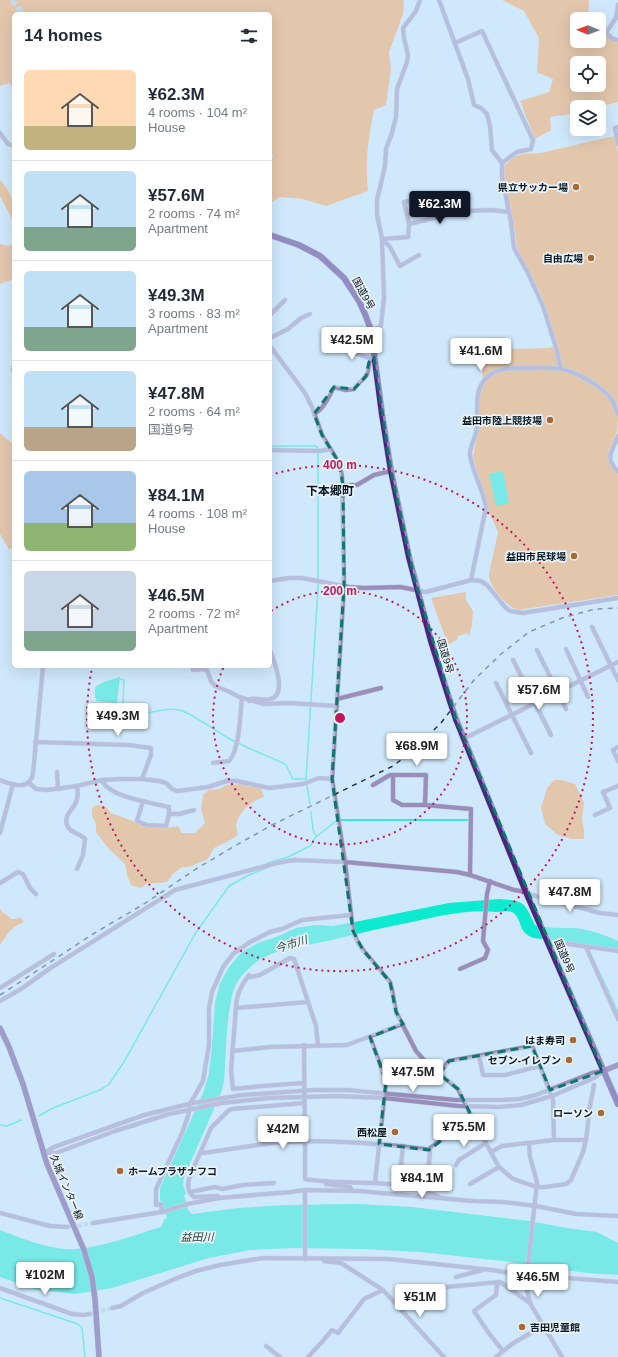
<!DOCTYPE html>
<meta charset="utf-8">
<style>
:root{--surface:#fff;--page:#f6f6f7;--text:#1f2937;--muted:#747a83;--line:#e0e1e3;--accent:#111827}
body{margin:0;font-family:Arial,"Noto Sans JP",sans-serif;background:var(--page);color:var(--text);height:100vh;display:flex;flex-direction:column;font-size:15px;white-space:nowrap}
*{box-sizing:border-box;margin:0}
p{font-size:13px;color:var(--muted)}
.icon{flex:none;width:22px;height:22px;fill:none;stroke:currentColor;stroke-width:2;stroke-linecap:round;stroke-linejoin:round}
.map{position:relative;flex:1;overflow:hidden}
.panel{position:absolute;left:12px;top:12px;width:260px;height:656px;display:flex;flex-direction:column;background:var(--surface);border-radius:6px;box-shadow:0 4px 16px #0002}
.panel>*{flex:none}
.needle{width:26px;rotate:271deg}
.fabs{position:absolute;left:570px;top:12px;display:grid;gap:8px}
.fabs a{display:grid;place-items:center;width:36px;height:36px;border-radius:6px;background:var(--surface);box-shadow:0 4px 16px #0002;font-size:20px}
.price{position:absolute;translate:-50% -34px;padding:0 9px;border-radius:4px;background:#fff;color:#222;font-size:13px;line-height:26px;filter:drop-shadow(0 1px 2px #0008)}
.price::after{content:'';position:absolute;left:50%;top:24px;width:12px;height:9px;margin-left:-6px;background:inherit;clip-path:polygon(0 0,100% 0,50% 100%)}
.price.on{background:var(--accent);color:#fff}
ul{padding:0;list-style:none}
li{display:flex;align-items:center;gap:12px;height:100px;padding:0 12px}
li+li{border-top:1px solid var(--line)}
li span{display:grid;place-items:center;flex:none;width:112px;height:80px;border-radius:6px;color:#555}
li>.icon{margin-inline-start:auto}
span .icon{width:48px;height:48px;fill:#fffc;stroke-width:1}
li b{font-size:17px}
h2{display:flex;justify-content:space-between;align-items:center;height:48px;padding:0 12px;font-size:17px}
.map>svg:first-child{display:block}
</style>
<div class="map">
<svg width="618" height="1357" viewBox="0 0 618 1357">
<rect width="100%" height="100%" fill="#cfe8fb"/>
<g fill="#fba14e" fill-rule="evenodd">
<path d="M0,0H404L403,14L389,52L391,69L386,105L374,110C368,140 365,161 368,191L326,206L303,199L280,197L270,203V162L273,156L270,149V14H14V89L9,83L0,86Z"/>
<path d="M502,0H589L588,19H577V41H599V34L618,39V102L599,107H577V113L550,117L551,130L535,139L520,101L549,92L553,79L537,72L539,38L524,11ZM577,63H599V85H577Z"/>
<path d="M614,136L618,152V420L617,432L609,450V461L612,468L618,475V595L518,610C506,606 489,587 489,574L498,532L488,510L485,496L478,475L473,456L478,432V394L483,381L480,338L503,337L510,349L549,348L557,345L546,308L539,290L517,248L515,231L504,177V166L514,157L522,154L541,153Z"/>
<path d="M0,180C14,196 14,203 14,223L0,196Z"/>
<path d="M14,243V279L0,284V244L8,246Z"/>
<path d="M0,433L14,445V548L9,549L0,534Z"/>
<path d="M466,592V600L473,611L472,625L469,636L467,633L458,636L457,640L448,645L431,598Z"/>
<path d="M554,780H561L575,784L584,802L582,819L584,830V839H572L558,835L545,824L541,808L547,788Z"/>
<path d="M241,784L261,789L264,797C252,800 238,812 236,826C236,828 238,832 238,835L227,842L214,848L208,859L189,867H182L173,874L167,882L158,883H147L141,888L131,885L127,875L125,864L108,848L96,832V824L92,816V808L96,805L105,806L111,813L147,826L166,828L178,826L182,833H195L205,823L201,809L203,795L209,790L220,789L226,785Z"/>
<path d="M0,909C3,914 7,914 11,919H16L20,917L24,922L14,927L8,933L0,945Z"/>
</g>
<g fill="#0eeacf">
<path d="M503,471L509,503L496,506L489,474Z"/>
<path d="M120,677L117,703L97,701L95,697V687L104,682Z"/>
<path d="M499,899C525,901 524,902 535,925C548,928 559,928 572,928C585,928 606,935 618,941V949L534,938C530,937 527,935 524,932C519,925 519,912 508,911C504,911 500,912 496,912C468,909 440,916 412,922C386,927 359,933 332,940C309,945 284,947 262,958C254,963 243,973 238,981C226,998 226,1059 224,1082L221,1093L184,1177L183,1184L186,1194L184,1195L188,1210L192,1214L238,1208L287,1205L357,1204L412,1207L529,1221L573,1229L597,1232L618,1243V1275L587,1273L503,1261L420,1252L363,1249L294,1248L250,1250L209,1258L112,1288L76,1294L37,1290L0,1277V1230C21,1238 42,1247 65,1249C93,1251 134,1235 161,1227L164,1220L167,1218L162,1201H160V1188L204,1091L209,1073L212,1047L215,1003L220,983L229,967L242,952L258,943L279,936L296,928L316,925L333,926L360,921L449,903Z"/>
</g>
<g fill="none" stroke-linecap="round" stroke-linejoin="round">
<g stroke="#0eeacf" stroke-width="1.5">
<path d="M270,446H316L318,449V588L306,779L310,804"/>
<path d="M120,679L124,680L123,704C150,723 155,705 179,710C192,713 217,732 230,739C247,748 265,755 283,763L286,765L293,779H306"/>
<path d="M311,812L313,830L316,836"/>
<path d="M599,971L618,1012"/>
<path d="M39,1116L53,1108L100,1090L109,1084L124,1062L195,934L229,886L247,876L266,868L267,863L288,857L310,846L316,837L336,821L340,820H468"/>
<path d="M0,1125L7,1126L21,1120"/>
<path d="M0,1298L78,1324L82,1328L85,1357"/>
</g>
<g stroke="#b1c9db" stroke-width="4" stroke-dasharray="4 2" stroke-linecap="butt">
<path d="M72,1227L93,1223"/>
<path d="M90,1314L112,1308"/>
</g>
<path stroke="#b1c9db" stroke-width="6" stroke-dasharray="6 3" stroke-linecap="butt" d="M12,0L23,14"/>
<defs>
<g id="minor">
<path d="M439,0L468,79L474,105L481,108L487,114L490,126L492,150L502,163V177L511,222L514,248L528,273L543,306L557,351L561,369"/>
<path d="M618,5L616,18L607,31V34L613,39L618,40"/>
<path d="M455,43L482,31L533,140L531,149L517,152L502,163"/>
<path d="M618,127L615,128L618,144"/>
<path d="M0,133L8,144L14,146"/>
<path d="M409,224L404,202L437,196L441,216"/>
<path d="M382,239L408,237L409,224L464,211L491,210L509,212"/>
<path d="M383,240L390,247L400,266L419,255"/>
<path d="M270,315L285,300"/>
<path d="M371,330L379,328L381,325L384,298L382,239L377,214V200L385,166L386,149L392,133L396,117L397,89L407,62L408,55L404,38L403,28L416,11L420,0"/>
<path d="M270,338L288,329L301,318L310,314"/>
<path d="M270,346L305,393L312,407L322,435L339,463L342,476L344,586L332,779L345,862L353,931L358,943L363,950L390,982L392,990L396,1012L416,1051L424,1060L458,1089L477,1127L499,1167L513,1179L537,1187H546L566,1184L571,1180L583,1152L586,1140L590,1106L594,1085"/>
<path d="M341,346C351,353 360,354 371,359"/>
<path d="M13,370L14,365"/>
<path d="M314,414C324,409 329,396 334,387L346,390L354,389C357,383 364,380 367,374C369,369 368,364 371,359L374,357"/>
<path d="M618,436C612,452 604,457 618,472"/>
<path d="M270,450L320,451L330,449"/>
<path d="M343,485H357L374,475L391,471"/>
<path d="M471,580L486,507C483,489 473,474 470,455C469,448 475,440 476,432C480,416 473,396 483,382C491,369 508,368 521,368C534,368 548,367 561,369C577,372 602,386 612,400C614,404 616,409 618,414"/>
<path d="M270,581L289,578H302L349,587L364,588L400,587L426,592L471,580L481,581L487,585L505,607L510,611L523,613L618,598"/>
<path d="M592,627L618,680"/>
<path d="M566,649L588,697"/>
<path d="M537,650L566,709"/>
<path d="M513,660L551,735"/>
<path d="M192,666L193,670L202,669L207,670L211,681L215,686L230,692L239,697L264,704L289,703L337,706"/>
<path d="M496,683L531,753"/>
<path d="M337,699L381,688"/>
<path d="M249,701L251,699C257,698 264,701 270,699C288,695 274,661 270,650"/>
<path d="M463,739L618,662"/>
<path d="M35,742L128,745L151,748V755L142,779"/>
<path d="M618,747L613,750L618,761"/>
<path d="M213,763L229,761C240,749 240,714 242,698"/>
<path d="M57,772L58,789"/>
<path d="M393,775V800L402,805H425L471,809L470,875"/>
<path d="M0,780C13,785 29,791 33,774L43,666"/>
<path d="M102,780C108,797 153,803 169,807V814H179L194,810"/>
<path d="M29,783L36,789L47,790L77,786L102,780L120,779H142L159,781L166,783L172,789L177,791L208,787L227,781H237L269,788L303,784L319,778L332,779"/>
<path d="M373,785L390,775H426L425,805"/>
<path d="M143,801L137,821L147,825L166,826L169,814"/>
<path d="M595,815L610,808L603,792L618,786"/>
<path d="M0,833L13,784"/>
<path d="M77,869L83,855L85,839C81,834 71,833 68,827C62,816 73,810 76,802C78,797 78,791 77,786"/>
<path d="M0,883L18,872L23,874L30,888L36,894"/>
<path d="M549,944H568L618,951"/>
<path d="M586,947L618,1019"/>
<path d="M460,969L485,958L488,950L483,941L487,894L490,881"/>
<path d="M0,988L54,954"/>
<path d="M0,1001L21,989L49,969L175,890L281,862L294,860L345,862L457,872L470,875L514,890L526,892L532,895L600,913L618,915"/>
<path d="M236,1008C236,995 241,986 249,975L251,977L260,975L290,958L294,959L316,1026L318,1045"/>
<path d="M370,1037L386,1081L375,1183L426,1187L427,1184L430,1152L429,1150L430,1148L460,1126L477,1127"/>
<path d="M232,1051L270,1047L347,1045L403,1024"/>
<path d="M479,1056L483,1075H505L540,1066"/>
<path d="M439,1074L449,1061L532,1046L553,1100L554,1140"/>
<path d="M304,1083L262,1086L233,1089L231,1070L236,1008L308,1002"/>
<path d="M529,1143L530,1157L537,1182L526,1285L530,1303L562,1357"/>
<path d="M491,1152L502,1146L554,1140H586"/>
<path d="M43,1153H56L115,1131L169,1114L222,1103L269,1098L336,1096L384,1098L458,1106L499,1107L521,1105L552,1096L594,1078L603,1071"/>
<path d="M44,1153L54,1147L144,1115L193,1103L242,1095L314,1090H347L456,1100H501L520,1099L536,1095L592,1073L602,1071"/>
<path d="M200,1153H203L271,1143L305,1141L304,1045"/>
<path d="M456,1165L459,1160L486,1143"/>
<path d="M325,1181L326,1184L350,1187L352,1191"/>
<path d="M375,1183C352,1182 327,1183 305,1179V1141C345,1141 385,1144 425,1149L429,1150"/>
<path d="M470,1184L499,1167"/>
<path d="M399,1186L403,1146"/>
<path d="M415,1187C421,1193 432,1192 439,1197"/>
<path d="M190,1192L215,1187L222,1189L243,1185L274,1183"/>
<path d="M218,1196L194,1197C187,1192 187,1183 190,1176L211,1128L229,1110L232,1109L304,1103"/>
<path d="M162,1212L161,1204L156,1205V1189L182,1133L188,1116L190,1104L203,1081L209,1045V1008L212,992L223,967L233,954L250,942L270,932L282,929L302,920L351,915"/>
<path d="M0,1213L50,1226L68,1227"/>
<path d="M93,1223L162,1212L188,1204L219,1198L290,1192L305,1190"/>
<path d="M305,1259V1190L358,1191L474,1201L503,1202L536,1206L576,1214L618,1216"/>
<path d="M324,1261L341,1263L383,1290L444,1357"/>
<path d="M456,1277L482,1270"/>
<path d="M500,1282L497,1285L496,1295L474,1311L488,1332L503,1351"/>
<path d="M446,1287L500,1282L530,1303"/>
<path d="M0,1288L72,1314L83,1315L90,1314"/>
<path d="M112,1308L121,1306L143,1293L177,1278L196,1271L220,1265L263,1258L388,1259L492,1270L540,1278H567L618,1282"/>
<path d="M266,1346L280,1357"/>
<path d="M308,1357L321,1343L332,1330L338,1333L364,1299L383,1290"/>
<path d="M496,1357L512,1344L544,1325"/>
</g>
<g id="major">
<path d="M0,1028L9,1047L23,1084L47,1164L84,1250L92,1277L95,1299L99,1357"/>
<path d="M603,1071L618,1065"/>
</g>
<g id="highway">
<path d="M270,235L299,245L320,256L344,278L359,301L365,314L371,330L382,414L391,471L409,557L431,641L450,701"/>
<path d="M456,719L526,892L618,1104"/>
</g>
</defs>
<use href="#minor" stroke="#abc3d4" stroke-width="5"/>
<use href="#major" stroke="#abc3d4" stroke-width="6"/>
<use href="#highway" stroke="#abc3d4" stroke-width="7"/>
<use href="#minor" stroke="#9c8cb9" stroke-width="4"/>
<use href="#major" stroke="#614090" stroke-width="5.5"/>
<use href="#highway" stroke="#4d2180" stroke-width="6"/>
<path stroke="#243642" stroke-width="1.5" stroke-dasharray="5 5" stroke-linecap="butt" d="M0,995L93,934L144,904L196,869L233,847L272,825L393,766L410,753L441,723L474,680L501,654L529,632L562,618L595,609L618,608"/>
<defs>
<path id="highway-bridge" d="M450,701L456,719"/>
</defs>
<use href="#highway-bridge" stroke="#abc3d4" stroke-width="7" stroke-linecap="butt"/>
<use href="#highway-bridge" stroke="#4d2180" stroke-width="6"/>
</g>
<path d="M0 0H618V1357H0ZM374,357L391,471L414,577L456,719L603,1071L550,1090L532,1046L449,1061L439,1074L458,1089L477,1127L460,1126L429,1150L379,1144L386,1081L370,1037L403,1024L396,1012L390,982L363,950L353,931L332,779L344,586L343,485L339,463L322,435L314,414L334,387L354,389L366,376L369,362Z" fill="#cfe8fb" fill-opacity=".55" fill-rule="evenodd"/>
<path fill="none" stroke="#0f766e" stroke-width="3" stroke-dasharray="8 5" stroke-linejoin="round" d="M374,357L391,471L414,577L456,719L603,1071L550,1090L532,1046L449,1061L439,1074L458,1089L477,1127L460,1126L429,1150L379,1144L386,1081L370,1037L403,1024L396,1012L390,982L363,950L353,931L332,779L344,586L343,485L339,463L322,435L314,414L334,387L354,389L366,376L369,362Z"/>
<g fill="none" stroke="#c2185b" stroke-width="2" stroke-dasharray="2 4">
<path d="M271 611A127 127 0 1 1 224 666"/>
<path d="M270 475A253 253 0 1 1 92 668"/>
</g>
<g fill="#a86a30" stroke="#ebf3f9" stroke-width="1.5">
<circle cx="576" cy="187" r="4"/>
<circle cx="591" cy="258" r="4"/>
<circle cx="550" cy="420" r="4"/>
<circle cx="574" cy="556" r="4"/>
<circle cx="573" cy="1040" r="4"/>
<circle cx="569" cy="1060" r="4"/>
<circle cx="601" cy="1113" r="4"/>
<circle cx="395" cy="1132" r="4"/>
<circle cx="120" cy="1171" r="4"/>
<circle cx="522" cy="1327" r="4"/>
</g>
<g text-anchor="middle" stroke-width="3.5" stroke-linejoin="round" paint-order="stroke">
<g font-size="10" font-weight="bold" fill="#081823" stroke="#ebf3f9" text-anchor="end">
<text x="568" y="191">県立サッカー場</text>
<text x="583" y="262">自由広場</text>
<text x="542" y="424">益田市陸上競技場</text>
<text x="566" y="560">益田市民球場</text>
<text x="565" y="1044">はま寿司</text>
<text x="561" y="1064">セブン-イレブン</text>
<text x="593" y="1117">ローソン</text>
<text x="387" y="1136">西松屋</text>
<text x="128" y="1175" text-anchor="start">ホームプラザナフコ</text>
<text x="530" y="1331" text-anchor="start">吉田児童館</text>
</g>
<g font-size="10" fill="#081823" stroke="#ebf3f9">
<text transform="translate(364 293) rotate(61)" y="4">国道9号</text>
<text transform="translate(446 656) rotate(74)" y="4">国道9号</text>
<text transform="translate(565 956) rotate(67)" y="4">国道9号</text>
<text transform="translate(67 1187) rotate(67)" y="4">久城インター線</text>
</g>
<g font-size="11" font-style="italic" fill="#294640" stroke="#ebf3f9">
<text transform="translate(291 944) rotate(-17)" y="4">今市川</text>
<text x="197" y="1241">益田川</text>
</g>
<g font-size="12" font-weight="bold" fill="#081823" stroke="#ebf3f9">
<text x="330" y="495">下本郷町</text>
</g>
</g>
<circle cx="340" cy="718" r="6" fill="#c2185b" stroke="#ebf3f9" stroke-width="2"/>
<g font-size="12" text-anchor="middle" font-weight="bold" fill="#c2185b" stroke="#ebf3f9" stroke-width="3.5" stroke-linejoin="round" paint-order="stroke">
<text x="340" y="469">400 m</text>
<text x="340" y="595">200 m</text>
</g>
</svg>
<div class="fabs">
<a><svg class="needle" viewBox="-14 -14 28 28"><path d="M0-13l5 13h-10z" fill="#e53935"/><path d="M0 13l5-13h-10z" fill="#747a83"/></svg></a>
<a><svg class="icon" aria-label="locate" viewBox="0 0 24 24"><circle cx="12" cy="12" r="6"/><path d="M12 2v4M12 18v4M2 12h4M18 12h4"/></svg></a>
<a><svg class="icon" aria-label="layers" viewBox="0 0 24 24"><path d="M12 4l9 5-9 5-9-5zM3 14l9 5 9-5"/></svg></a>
</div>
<b class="price on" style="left:440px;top:225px">¥62.3M</b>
<b class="price" style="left:352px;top:361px">¥42.5M</b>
<b class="price" style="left:481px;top:372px">¥41.6M</b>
<b class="price" style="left:539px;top:711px">¥57.6M</b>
<b class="price" style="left:118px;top:737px">¥49.3M</b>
<b class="price" style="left:417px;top:767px">¥68.9M</b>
<b class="price" style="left:570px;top:913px">¥47.8M</b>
<b class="price" style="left:413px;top:1093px">¥47.5M</b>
<b class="price" style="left:464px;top:1148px">¥75.5M</b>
<b class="price" style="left:283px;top:1150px">¥42M</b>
<b class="price" style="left:422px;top:1199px">¥84.1M</b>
<b class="price" style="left:45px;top:1296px">¥102M</b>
<b class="price" style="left:538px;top:1298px">¥46.5M</b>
<b class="price" style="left:420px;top:1318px">¥51M</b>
<section class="panel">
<h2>14 homes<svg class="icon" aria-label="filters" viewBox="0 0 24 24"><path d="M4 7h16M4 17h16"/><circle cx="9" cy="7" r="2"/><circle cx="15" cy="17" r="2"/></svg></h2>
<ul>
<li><span style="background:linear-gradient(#ffd9b3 70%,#c2b280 0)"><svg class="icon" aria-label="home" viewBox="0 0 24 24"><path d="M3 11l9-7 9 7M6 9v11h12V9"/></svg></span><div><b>¥62.3M</b><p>4 rooms · 104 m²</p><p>House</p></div></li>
<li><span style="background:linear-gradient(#bfe0f5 70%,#7fa58c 0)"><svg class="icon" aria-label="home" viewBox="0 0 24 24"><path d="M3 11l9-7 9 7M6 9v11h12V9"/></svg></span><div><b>¥57.6M</b><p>2 rooms · 74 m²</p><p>Apartment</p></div></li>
<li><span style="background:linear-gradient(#bfe0f5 70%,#7fa58c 0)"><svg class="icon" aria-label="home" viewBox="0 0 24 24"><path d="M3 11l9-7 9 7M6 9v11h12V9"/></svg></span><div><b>¥49.3M</b><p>3 rooms · 83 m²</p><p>Apartment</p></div></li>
<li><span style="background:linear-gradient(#bfe0f5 70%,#b9a48a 0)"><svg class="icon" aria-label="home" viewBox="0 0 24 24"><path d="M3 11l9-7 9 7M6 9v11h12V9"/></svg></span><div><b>¥47.8M</b><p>2 rooms · 64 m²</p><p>国道9号</p></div></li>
<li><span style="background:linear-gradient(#a9c7e8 65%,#8fb573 0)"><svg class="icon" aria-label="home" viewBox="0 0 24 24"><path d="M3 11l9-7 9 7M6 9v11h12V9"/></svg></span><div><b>¥84.1M</b><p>4 rooms · 108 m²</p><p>House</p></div></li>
<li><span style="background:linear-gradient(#c9d6e8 75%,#7fa58c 0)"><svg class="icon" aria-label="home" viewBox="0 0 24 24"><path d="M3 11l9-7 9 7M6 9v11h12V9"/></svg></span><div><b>¥46.5M</b><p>2 rooms · 72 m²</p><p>Apartment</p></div></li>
</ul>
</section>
</div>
